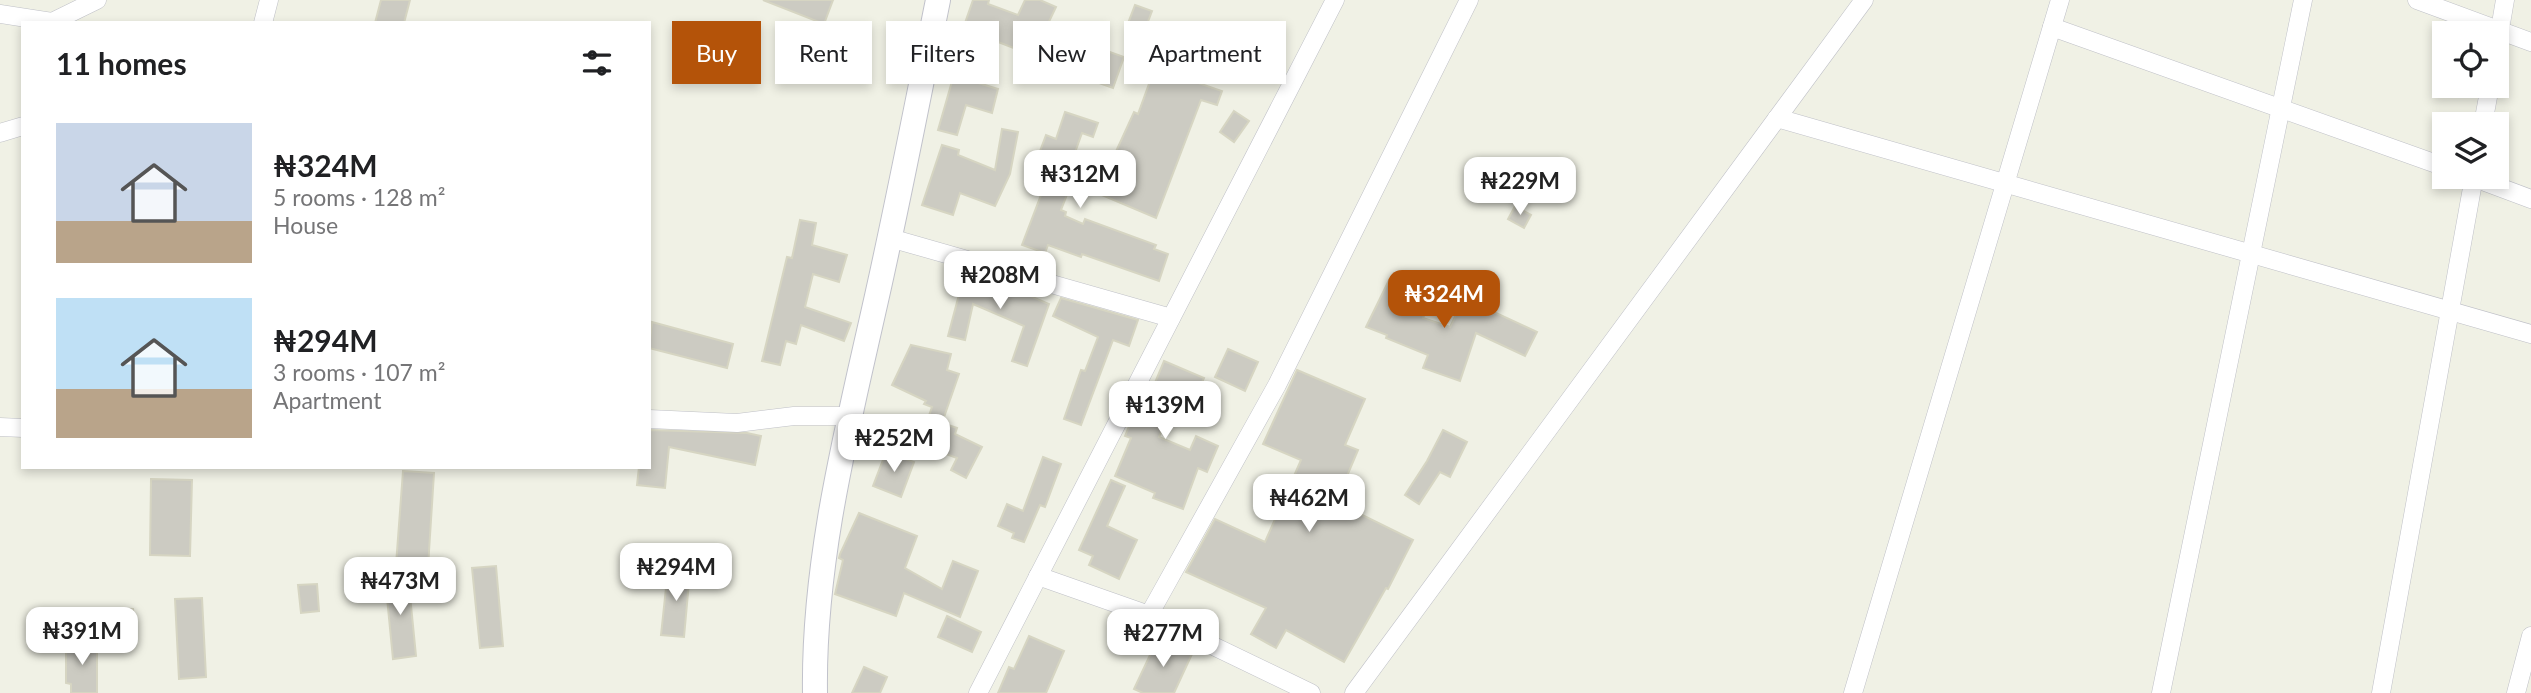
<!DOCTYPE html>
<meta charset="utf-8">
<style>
:root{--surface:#fff;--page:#f6f6f6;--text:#202124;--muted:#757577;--accent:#b45309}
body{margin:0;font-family:Lato,sans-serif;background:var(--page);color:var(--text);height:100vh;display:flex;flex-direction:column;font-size:26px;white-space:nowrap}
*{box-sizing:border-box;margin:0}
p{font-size:23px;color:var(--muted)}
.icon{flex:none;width:38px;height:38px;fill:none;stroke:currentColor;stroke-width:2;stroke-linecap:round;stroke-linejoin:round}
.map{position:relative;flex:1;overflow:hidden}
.panel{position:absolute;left:21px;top:21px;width:630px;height:448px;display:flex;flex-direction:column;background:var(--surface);border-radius:0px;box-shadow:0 4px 10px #0003}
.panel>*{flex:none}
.banner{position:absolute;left:672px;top:21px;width:665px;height:63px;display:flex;gap:14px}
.buttons{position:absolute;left:2432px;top:21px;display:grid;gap:14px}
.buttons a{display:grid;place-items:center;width:77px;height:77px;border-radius:0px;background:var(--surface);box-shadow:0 4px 10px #0003;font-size:35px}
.price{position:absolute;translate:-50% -60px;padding:0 16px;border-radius:14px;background:#fff;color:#222;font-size:23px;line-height:46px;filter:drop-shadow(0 2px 4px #0008)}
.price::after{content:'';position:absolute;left:50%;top:42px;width:21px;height:16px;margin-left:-10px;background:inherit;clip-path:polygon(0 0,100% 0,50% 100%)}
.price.active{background:var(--accent);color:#fff}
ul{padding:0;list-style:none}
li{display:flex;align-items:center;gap:21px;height:175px;padding:0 35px}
li span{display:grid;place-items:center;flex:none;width:196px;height:140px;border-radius:0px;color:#555}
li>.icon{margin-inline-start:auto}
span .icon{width:84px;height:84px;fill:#fffc;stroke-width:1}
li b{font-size:30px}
h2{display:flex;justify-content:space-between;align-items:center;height:84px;padding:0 35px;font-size:30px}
.pill{padding:0 24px;border-radius:0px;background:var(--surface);box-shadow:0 4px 10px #0003;font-size:24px;line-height:63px}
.pill.active{background:var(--accent);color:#fff}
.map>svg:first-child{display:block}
</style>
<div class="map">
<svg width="2531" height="693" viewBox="0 0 2531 693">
<rect width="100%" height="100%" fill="#f0f1e5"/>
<g fill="#cccbc2" stroke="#d6d5c2" stroke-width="2">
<path d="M381,0H410L404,23H375Z"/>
<path d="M763,0H833L824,24Z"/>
<path d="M973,0H989L988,4L1018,15L1025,0H1040L1056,7L1035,51L1018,43L1016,49L993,40L995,37L964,26Z"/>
<path d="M1135,5L1152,11L1144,32L1127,26Z"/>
<path d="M1177,29L1190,35L1172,74L1222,91L1217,105L1201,100L1156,218L1097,193L1134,112L1138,114L1161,51L1166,54Z"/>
<path d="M1074,39L1124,57L1113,88L1082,77L1085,69L1066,62Z"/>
<path d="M959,57L977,62L972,81L998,89L992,113L966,105L957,135L938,130Z"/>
<path d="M1234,111L1249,121L1234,142L1220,132Z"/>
<path d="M1065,112L1098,123L1093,137L1082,133L1072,161L1083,165L1076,184L1072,182L1061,210L1066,212L1065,216L1083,224L1085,219L1156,245L1154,249L1168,254L1159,281L1082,254L1081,257L1048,245L1045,253L1022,245L1044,187L1029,181L1046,135L1056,139Z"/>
<path d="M1002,129L1018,132L1010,174L995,206L960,193L953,215L922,205L942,145L959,150L958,155L995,170Z"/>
<path d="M1515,206L1531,215L1524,228L1508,219Z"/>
<path d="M800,220L816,223L812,245L847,255L839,282L813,274L805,307L851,323L844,341L801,325L796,344L786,341L780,365L762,361L787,257L792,258Z"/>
<path d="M965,272L986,277L1049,304L1027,366L1012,361L1024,326L973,304L965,340L948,336Z"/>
<path d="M1389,280L1431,299L1423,318L1450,327L1464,298L1537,332L1525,356L1476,333L1460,381L1423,368L1428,355L1386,338L1387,335L1366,327Z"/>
<path d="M1061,298L1138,320L1129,346L1113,340L1081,425L1064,419L1081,370L1085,371L1098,337L1053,316Z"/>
<path d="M652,322L733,344L727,368L649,348Z"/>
<path d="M911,345L951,354L947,370L959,374L942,423L957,428L955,434L982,447L966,478L951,470L957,458L919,444L932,407L924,404L926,401L892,385Z"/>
<path d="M1228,349L1258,362L1245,391L1215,377Z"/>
<path d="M1164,361L1204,378L1190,409L1174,403L1159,437L1190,450L1196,436L1218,446L1207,472L1198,468L1183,509L1153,498L1155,493L1115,476L1131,438L1125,436L1134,415L1142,399L1147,402Z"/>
<path d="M1297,370L1365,399L1345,445L1358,450L1336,502L1413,540L1388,589L1386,588L1344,662L1286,630L1276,648L1251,634L1266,608L1186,572L1215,519L1265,542L1301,460L1263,444Z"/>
<path d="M649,430L747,433L761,436L755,465L669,447L665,488L637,485L639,467H649Z"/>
<path d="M1443,430L1467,442L1450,477L1440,472L1419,504L1405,495L1427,461Z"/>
<path d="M886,452L914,462L901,497L873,486Z"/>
<path d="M1043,457L1061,464L1045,507L1040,505L1024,542L1012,538L1014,533L998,526L1007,504L1023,511Z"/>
<path d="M403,471L434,473L428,567L396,565Z"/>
<path d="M151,479L192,480L190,556L150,555Z"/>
<path d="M1111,480L1125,486L1107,526L1137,540L1119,579L1089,565L1093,556L1079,550Z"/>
<path d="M859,513L917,536L905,568L942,589L953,561L978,571L960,617L904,593L896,616L835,594L843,560L839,558L840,554Z"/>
<path d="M496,566L503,646L480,648L472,568Z"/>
<path d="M668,569L690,571L684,637L661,635Z"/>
<path d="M408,575L416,656L393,659L385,577Z"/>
<path d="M317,584L319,611L301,613L298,585Z"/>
<path d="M202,598L206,677L179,679L175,599Z"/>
<path d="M133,609L135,639L101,641L100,610Z"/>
<path d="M947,616L981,632L972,652L938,637Z"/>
<path d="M1029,636L1064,651L1046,693H998L1009,667L1014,669Z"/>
<path d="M1158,638L1192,654L1174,693H1143L1134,689Z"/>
<path d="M66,643H97V693H71V684L66,683Z"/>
<path d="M864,667L887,677L880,693H852Z"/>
</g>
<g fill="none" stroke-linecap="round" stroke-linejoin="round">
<defs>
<g id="minor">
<path d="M2417,0L2531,42"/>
<path d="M0,14L52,22L97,0"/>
<path d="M263,23L269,0"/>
<path d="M2052,27L2445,167"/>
<path d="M2497,47L2505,0"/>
<path d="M1777,118L2531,334"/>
<path d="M2483,124L2490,86"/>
<path d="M0,133L23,126"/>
<path d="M2472,177L2531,199"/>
<path d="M890,238L1171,318"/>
<path d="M649,419L737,423L794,416H850"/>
<path d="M0,427L23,428"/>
<path d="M1038,576L1149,615L1311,693"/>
<path d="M1149,615L1277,385L1469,0"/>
<path d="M978,693L1335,0"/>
<path d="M1354,693L1864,0"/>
<path d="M1853,693L2060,0"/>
<path d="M2161,693L2303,0"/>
<path d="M2381,693L2474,177"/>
<path d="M2516,693L2531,636"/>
</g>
<path id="secondary" d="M815,693C813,559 848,426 877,296C899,198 918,99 938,0"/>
</defs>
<use href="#minor" stroke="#bfc0c7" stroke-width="19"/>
<use href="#secondary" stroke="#c1c2cb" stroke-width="26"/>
<use href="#minor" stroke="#fff" stroke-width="18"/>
<use href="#secondary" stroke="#fff" stroke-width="24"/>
</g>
</svg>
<div class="buttons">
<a><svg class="icon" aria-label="locate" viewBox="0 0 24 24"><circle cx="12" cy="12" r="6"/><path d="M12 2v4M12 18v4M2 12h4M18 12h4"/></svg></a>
<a><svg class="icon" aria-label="layers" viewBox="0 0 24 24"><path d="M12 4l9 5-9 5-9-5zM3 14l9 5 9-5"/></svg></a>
</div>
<b class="price" style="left:1080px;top:210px">₦312M</b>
<b class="price" style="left:1520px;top:217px">₦229M</b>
<b class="price" style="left:1000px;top:311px">₦208M</b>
<b class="price active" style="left:1444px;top:330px">₦324M</b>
<b class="price" style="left:1165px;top:441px">₦139M</b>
<b class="price" style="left:894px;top:474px">₦252M</b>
<b class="price" style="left:1309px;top:534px">₦462M</b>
<b class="price" style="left:676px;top:603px">₦294M</b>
<b class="price" style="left:400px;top:617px">₦473M</b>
<b class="price" style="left:82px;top:667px">₦391M</b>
<b class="price" style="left:1163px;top:669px">₦277M</b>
<div class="banner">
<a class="pill active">Buy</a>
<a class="pill">Rent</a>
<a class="pill">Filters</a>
<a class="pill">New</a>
<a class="pill">Apartment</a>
</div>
<section class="panel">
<h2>11 homes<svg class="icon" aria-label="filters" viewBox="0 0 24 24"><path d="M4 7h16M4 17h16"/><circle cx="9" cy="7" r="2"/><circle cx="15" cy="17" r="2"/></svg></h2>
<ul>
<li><span style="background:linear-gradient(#c9d6e8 70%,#b9a48a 0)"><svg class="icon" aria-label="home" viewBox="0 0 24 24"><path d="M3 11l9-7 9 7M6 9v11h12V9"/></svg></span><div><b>₦324M</b><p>5 rooms · 128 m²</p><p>House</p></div></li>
<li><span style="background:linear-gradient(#bfe0f5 65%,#b9a48a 0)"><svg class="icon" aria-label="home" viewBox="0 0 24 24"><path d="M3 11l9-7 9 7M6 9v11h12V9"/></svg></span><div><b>₦294M</b><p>3 rooms · 107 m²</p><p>Apartment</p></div></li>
</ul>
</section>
</div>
